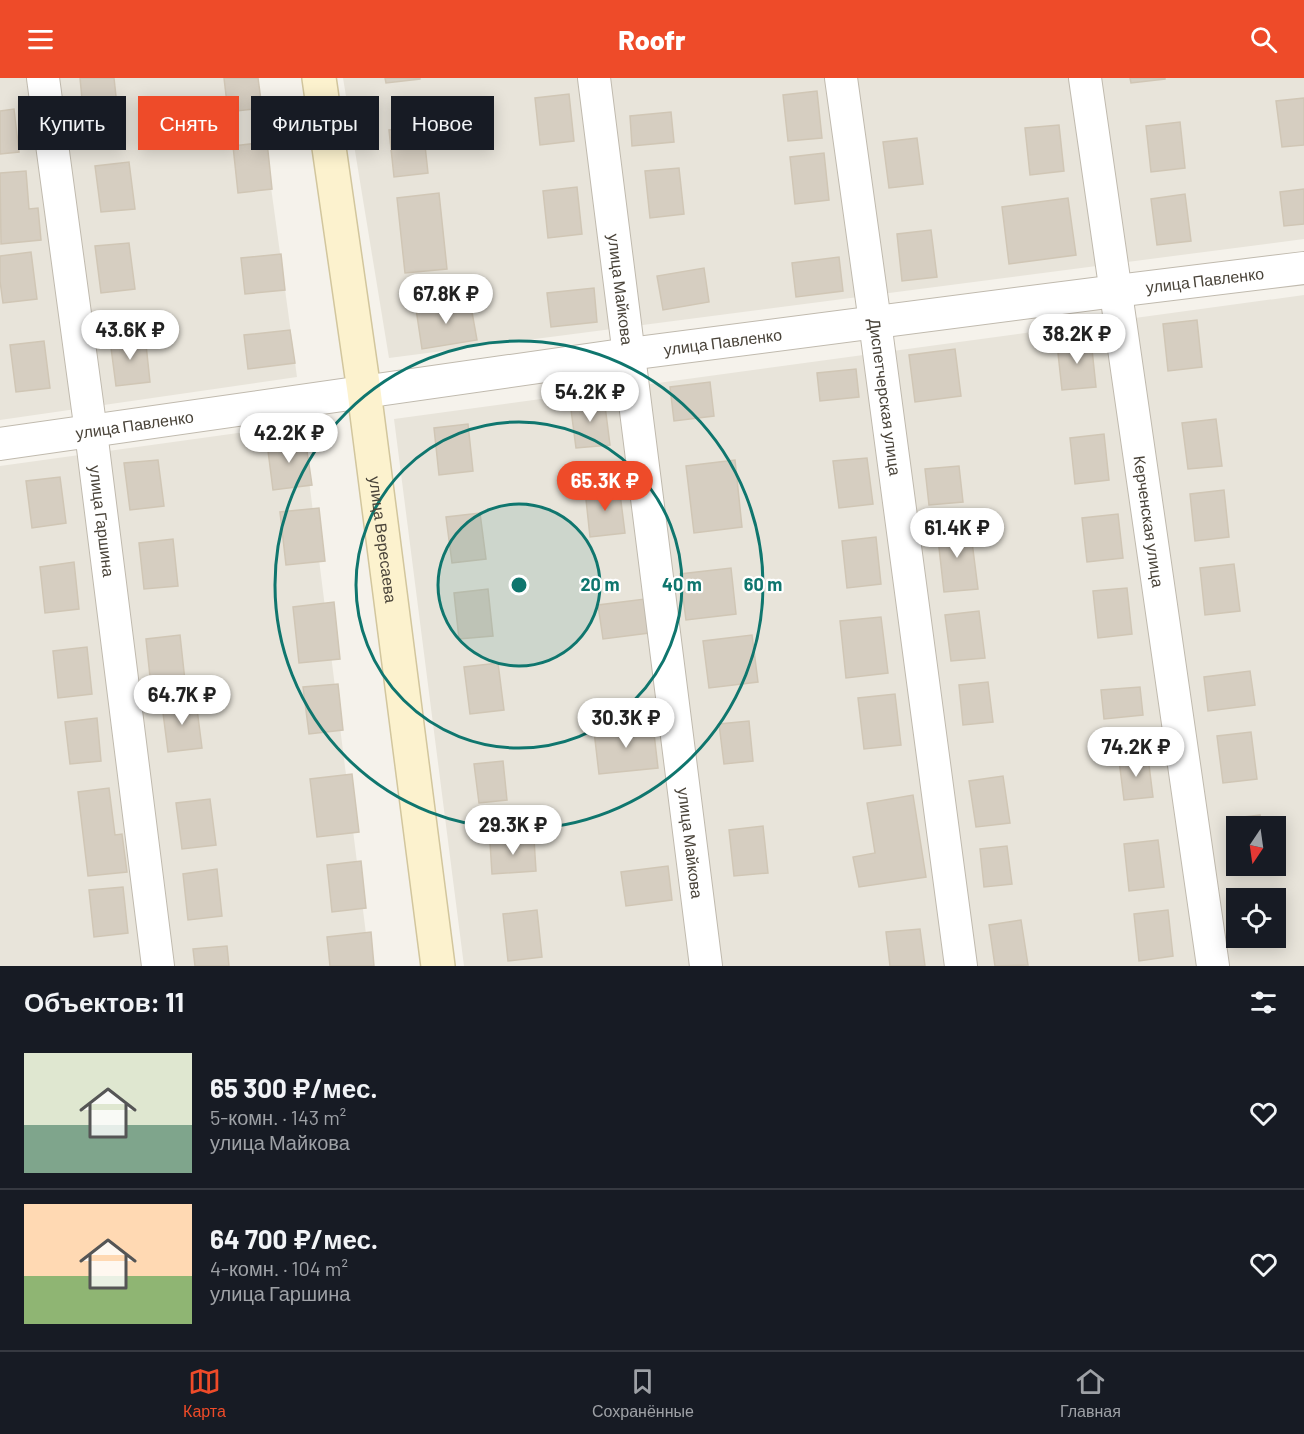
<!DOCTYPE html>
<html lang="ru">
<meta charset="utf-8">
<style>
:root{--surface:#171b24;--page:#242831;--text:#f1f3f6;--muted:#9ea1a6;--line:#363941;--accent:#ee4b29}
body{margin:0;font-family:Barlow,sans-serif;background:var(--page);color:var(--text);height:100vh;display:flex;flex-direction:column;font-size:22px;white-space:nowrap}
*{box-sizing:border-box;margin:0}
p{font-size:20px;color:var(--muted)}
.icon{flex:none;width:33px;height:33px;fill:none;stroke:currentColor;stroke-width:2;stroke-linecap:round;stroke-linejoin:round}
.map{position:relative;height:888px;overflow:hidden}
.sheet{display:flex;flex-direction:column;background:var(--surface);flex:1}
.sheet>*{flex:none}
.top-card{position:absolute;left:18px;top:18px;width:600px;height:54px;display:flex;gap:12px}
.needle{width:39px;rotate:193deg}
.fabs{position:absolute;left:1226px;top:738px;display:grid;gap:12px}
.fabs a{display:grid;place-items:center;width:60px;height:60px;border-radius:0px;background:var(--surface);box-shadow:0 3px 15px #0003;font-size:30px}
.price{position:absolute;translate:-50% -51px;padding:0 14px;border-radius:21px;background:#fff;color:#222;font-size:20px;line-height:39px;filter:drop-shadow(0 2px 3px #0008)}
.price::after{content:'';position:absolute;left:50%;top:36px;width:18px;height:14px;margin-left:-9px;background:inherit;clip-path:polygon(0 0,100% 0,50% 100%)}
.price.active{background:var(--accent);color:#fff}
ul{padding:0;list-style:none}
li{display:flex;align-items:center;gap:18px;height:150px;padding:0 24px}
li+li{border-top:2px solid var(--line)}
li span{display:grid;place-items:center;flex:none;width:168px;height:120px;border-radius:0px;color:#555}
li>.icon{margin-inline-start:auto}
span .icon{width:72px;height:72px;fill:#fffc;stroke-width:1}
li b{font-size:26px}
h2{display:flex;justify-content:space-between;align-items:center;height:72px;padding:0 24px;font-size:26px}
.tag{padding:0 21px;border-radius:0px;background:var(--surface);box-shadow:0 3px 15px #0003;font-size:21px;line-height:54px}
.tag.active{background:var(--accent);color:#fff}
header{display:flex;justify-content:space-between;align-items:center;height:78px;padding:0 24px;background:var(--accent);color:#fff;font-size:27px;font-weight:800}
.dock{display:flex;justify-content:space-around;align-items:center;height:84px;border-top:2px solid var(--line);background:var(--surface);font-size:16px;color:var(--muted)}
.dock a{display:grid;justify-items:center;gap:3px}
.dock .active{color:var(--accent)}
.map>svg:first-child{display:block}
</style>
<header><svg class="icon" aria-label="menu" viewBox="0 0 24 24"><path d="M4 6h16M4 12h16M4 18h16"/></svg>Roofr<svg class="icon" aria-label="search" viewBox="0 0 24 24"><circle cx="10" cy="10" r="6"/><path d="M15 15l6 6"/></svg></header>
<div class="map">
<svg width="1304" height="888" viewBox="0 0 1304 888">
<rect width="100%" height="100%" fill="#f5f2eb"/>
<g fill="#e8e4da" fill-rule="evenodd">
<path d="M0,0H256L297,299L0,342Z"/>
<path d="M343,0H1304V161L389,280Z"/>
<path d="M1304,217V888H464L394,341ZM1236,748H1275V788H1236ZM1236,820H1275V860H1236Z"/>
<path d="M302,346L370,888H0V388Z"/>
</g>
<g fill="#d6cec1" stroke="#d0c6b5" stroke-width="1.5">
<path d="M80,0H114L118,37L84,41Z"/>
<path d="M224,0H258L262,30L228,34Z"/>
<path d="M385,0H420V1L386,5Z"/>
<path d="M1130,0H1165V1L1131,5Z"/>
<path d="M817,13L822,60L788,63L783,17Z"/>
<path d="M569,16L574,63L540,67L535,20Z"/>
<path d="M1304,20V67L1282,69L1276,23Z"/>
<path d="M14,31L19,74L0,76V33Z"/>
<path d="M671,34L674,64L632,68L630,38Z"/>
<path d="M1180,44L1185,90L1151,94L1146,48Z"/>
<path d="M1059,47L1064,93L1030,97L1025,50Z"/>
<path d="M423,49L428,95L394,99L389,52Z"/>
<path d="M917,60L923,106L889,110L883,64Z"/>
<path d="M267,64L272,111L238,115L233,68Z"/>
<path d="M824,75L829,122L795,126L790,79Z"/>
<path d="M129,84L135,131L101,134L95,88Z"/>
<path d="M679,90L684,136L650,140L645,93Z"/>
<path d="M26,93L29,131L38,130L41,162L1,166L0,95Z"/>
<path d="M577,109L582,156L548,160L543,113Z"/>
<path d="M1304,111V146L1284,148L1280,114Z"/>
<path d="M439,115L447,191L405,195L397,120Z"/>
<path d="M1185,116L1191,163L1157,167L1151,121Z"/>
<path d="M1068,120L1076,177L1009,186L1002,129Z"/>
<path d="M931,152L937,199L902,203L897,156Z"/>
<path d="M129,165L135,211L101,215L95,168Z"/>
<path d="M31,174L37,221L3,225L0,203V178Z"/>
<path d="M281,176L285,212L245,216L241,180Z"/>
<path d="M839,179L843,213L796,219L792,185Z"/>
<path d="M704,190L709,224L663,232L657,198Z"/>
<path d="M594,210L597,244L551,249L547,215Z"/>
<path d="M470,223L477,262L422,271L416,231Z"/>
<path d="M1197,242L1202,289L1168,293L1163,246Z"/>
<path d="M290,252L295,285L248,291L244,257Z"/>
<path d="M145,257L150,304L116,308L110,262Z"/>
<path d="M1091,262L1096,309L1062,312L1057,266Z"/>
<path d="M44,263L50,310L16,314L10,267Z"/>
<path d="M955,271L961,318L915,324L909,277Z"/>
<path d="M856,291L859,319L820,323L817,295Z"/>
<path d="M710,304L714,338L674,343L670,309Z"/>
<path d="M604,320L610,367L576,370L570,324Z"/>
<path d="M1216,341L1222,388L1188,391L1182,345Z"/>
<path d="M468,346L473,393L439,397L434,350Z"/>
<path d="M1104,356L1109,402L1075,406L1070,360Z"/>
<path d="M305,359L312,407L273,412L267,365Z"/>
<path d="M867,380L873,426L839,430L833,383Z"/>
<path d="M158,382L164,428L130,432L124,385Z"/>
<path d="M735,382L742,449L694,455L686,388Z"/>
<path d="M959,388L963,424L929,427L925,391Z"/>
<path d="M60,399L66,445L32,450L26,403Z"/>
<path d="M619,408L625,455L590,459L585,412Z"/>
<path d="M1224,412L1229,459L1195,463L1190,416Z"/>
<path d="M319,430L325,483L286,487L280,434Z"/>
<path d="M480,435L486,481L452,485L446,439Z"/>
<path d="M1118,436L1123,480L1087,484L1082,440Z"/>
<path d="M970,448L978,511L944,514L937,452Z"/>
<path d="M876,459L881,506L847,510L842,463Z"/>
<path d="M173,461L178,508L144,511L139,465Z"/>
<path d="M74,484L79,531L45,535L40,489Z"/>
<path d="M1234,486L1240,533L1205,537L1200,490Z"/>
<path d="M731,490L736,536L686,542L680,496Z"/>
<path d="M1127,510L1132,556L1098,560L1093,513Z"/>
<path d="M488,511L493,558L459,561L454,515Z"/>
<path d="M645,521L649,555L603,561L598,527Z"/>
<path d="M334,524L340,581L299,585L293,529Z"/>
<path d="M979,533L985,580L951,583L945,537Z"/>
<path d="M881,539L888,595L846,600L840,543Z"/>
<path d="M180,557L185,603L151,608L146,561Z"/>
<path d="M752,557L758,604L709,610L703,563Z"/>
<path d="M87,569L92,616L58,620L53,573Z"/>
<path d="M498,585L504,632L470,636L464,589Z"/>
<path d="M1250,593L1255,627L1208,633L1204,599Z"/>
<path d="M988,604L993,644L963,647L959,607Z"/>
<path d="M338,606L343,652L309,656L303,609Z"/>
<path d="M1140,609L1143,637L1104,641L1101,612Z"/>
<path d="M895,616L901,667L864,671L858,620Z"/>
<path d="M196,623L202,670L168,674L162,627Z"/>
<path d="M97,640L101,683L70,686L65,644Z"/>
<path d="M749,643L753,683L724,686L719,646Z"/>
<path d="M653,647L658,690L599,696L594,653Z"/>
<path d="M1251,654L1257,701L1223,705L1217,658Z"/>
<path d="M1148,679L1153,719L1124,722L1119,682Z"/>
<path d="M503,683L507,722L479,725L474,686Z"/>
<path d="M352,696L359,754L317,759L310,701Z"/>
<path d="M1003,698L1010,745L976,749L969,703Z"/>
<path d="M109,710L115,757L122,756L127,794L88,798L78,714Z"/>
<path d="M913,717L926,799L859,809L853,779L875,775L867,725Z"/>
<path d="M210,721L216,767L182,771L176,725Z"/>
<path d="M1260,737L1262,748H1237L1235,740Z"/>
<path d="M763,748L768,795L734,798L729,752Z"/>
<path d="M534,761L536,793L492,796L490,764Z"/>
<path d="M1158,762L1164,809L1129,813L1124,766Z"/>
<path d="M1007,768L1012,806L984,809L980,771Z"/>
<path d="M361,783L366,830L332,834L327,787Z"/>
<path d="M668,788L672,822L626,828L621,794Z"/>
<path d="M217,791L222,838L188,842L183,796Z"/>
<path d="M123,809L128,855L94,859L89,812Z"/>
<path d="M537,832L542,879L508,883L503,836Z"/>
<path d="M1168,832L1173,878L1139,883L1134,836Z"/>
<path d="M1021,842L1028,887L995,888L989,847Z"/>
<path d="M920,851L925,888H890L886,854Z"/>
<path d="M371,854L374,888H330L327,859Z"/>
<path d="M227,868L229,888H195L193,871Z"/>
</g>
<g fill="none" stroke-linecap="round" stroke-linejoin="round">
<defs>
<g id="street">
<path id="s1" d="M43,0L91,354L158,888"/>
<path id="s2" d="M594,0L706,888"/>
<path id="s3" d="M841,0L875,244L961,888"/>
<path id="s4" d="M1085,0L1213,888"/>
<path id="s5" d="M0,366L629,276L1116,213L1304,190"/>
</g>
<g id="secondary">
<path id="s6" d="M319,0L364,313L438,888"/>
</g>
</defs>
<use href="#street" stroke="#c0baae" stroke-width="34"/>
<use href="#secondary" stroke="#d2c69d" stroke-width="36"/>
<use href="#street" stroke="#fff" stroke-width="32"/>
<use href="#secondary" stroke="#fcf2ce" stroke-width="33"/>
</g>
<circle cx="519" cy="507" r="81" fill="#0f766e" fill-opacity=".12"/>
<g fill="none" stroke="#0f766e" stroke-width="3">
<circle cx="519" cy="507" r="81"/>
<circle cx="519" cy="507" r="163"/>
<circle cx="519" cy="507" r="244"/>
</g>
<g text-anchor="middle" stroke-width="4.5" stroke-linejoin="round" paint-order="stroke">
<g font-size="16" fill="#494339" stroke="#fff">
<text dy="6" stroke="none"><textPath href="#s5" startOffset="1216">улица Павленко</textPath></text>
<text dy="6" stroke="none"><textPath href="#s2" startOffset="213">улица Майкова</textPath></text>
<text dy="6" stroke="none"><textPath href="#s5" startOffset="730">улица Павленко</textPath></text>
<text dy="6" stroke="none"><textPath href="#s3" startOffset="322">Диспетчерская улица</textPath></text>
<text dy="6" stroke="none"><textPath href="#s5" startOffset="136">улица Павленко</textPath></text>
<text dy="6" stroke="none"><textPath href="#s1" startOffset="447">улица Гаршина</textPath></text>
<text dy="6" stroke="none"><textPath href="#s4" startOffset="448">Керченская улица</textPath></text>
<text dy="6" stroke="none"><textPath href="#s6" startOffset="466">улица Вересаева</textPath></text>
<text dy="6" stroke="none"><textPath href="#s2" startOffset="771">улица Майкова</textPath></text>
</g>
</g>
<circle cx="519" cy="507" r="9" fill="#0f766e" stroke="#fff" stroke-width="3"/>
<g font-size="18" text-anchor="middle" font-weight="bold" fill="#0f766e" stroke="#fff" stroke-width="4.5" stroke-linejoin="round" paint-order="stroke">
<text x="600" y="513">20 m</text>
<text x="682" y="513">40 m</text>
<text x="763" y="513">60 m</text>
</g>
</svg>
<div class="fabs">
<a><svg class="needle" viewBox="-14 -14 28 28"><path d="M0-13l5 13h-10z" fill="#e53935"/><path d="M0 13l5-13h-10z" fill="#9ea1a6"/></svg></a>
<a><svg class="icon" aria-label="locate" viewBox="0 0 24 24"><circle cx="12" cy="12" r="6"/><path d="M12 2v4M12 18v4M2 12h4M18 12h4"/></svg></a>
</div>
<b class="price" style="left:446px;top:247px">67.8K ₽</b>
<b class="price" style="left:130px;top:283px">43.6K ₽</b>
<b class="price" style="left:1077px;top:287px">38.2K ₽</b>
<b class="price" style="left:590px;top:345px">54.2K ₽</b>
<b class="price" style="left:289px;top:386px">42.2K ₽</b>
<b class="price active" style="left:605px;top:434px">65.3K ₽</b>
<b class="price" style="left:957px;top:481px">61.4K ₽</b>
<b class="price" style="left:182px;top:648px">64.7K ₽</b>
<b class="price" style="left:626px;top:671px">30.3K ₽</b>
<b class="price" style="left:1136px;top:700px">74.2K ₽</b>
<b class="price" style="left:513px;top:778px">29.3K ₽</b>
<div class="top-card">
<a class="tag">Купить</a>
<a class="tag active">Снять</a>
<a class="tag">Фильтры</a>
<a class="tag">Новое</a>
</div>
</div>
<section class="sheet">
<h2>Объектов: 11<svg class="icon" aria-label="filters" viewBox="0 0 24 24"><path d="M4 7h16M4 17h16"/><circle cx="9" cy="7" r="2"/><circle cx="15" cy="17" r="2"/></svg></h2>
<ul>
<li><span style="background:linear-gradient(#dfe7d0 60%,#7fa58c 0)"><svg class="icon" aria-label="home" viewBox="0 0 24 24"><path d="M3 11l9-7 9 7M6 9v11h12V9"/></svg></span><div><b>65 300 ₽/мес.</b><p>5-комн. · 143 m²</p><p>улица Майкова</p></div><svg class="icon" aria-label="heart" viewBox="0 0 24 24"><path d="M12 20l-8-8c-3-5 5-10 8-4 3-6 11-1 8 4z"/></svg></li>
<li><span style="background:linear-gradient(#ffd9b3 60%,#8fb573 0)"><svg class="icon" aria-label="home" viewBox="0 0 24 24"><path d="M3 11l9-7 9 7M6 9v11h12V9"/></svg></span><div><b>64 700 ₽/мес.</b><p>4-комн. · 104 m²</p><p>улица Гаршина</p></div><svg class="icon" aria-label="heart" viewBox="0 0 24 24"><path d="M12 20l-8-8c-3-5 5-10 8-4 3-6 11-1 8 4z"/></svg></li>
</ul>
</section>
<nav class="dock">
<a class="active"><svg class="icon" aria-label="map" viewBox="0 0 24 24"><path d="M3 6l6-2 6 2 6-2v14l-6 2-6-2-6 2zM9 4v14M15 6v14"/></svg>Карта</a>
<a><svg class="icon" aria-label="saved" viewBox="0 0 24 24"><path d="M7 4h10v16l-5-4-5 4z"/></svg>Сохранённые</a>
<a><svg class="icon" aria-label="home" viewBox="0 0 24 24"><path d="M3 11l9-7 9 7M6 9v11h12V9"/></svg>Главная</a>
</nav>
